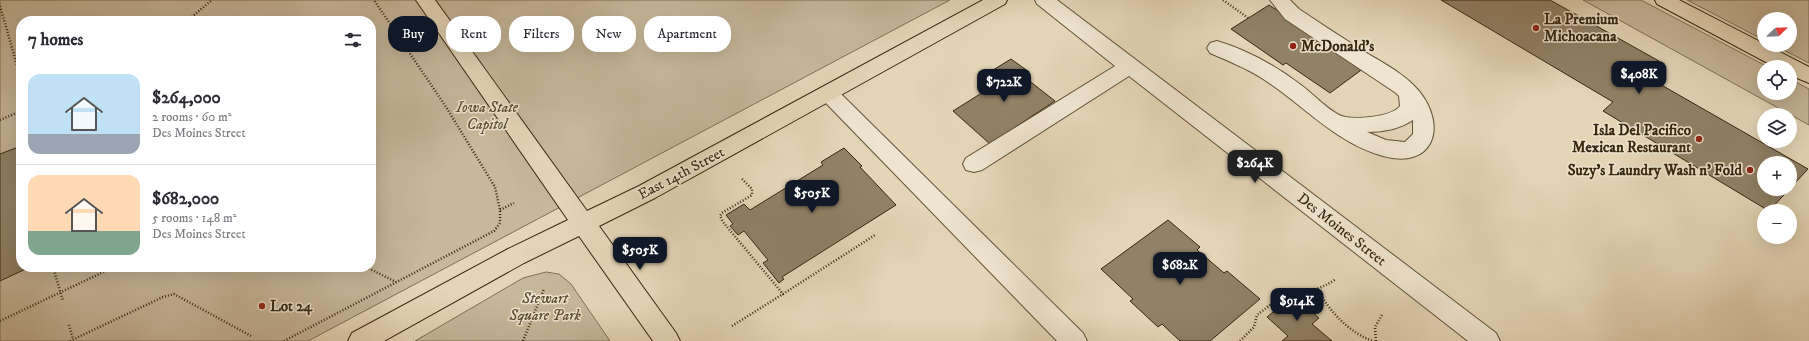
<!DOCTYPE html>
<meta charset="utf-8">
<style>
:root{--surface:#fff;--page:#f7f7f7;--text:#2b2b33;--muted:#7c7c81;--line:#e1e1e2;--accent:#111827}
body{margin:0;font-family:"IM FELL DW Pica",serif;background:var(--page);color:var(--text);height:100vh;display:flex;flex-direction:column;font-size:15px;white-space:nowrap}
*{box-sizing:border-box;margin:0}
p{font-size:13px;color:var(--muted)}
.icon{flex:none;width:22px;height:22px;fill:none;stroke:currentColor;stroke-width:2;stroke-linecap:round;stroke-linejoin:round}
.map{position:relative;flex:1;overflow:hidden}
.sheet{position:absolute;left:16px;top:16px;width:360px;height:256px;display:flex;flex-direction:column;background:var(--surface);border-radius:16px;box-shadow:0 4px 16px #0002}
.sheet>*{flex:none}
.guide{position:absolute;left:388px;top:16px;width:380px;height:36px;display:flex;gap:8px}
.needle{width:26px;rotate:67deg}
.controls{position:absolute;left:1757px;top:12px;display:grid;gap:8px}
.controls a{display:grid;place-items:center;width:40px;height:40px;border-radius:50%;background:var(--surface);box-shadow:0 4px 16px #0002;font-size:20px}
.price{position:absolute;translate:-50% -34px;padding:0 9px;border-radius:8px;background:var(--accent);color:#fff;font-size:13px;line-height:26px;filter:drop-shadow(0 1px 2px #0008)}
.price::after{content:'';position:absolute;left:50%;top:24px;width:12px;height:9px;margin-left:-6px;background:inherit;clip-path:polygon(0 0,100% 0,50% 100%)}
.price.on{background:#222;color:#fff}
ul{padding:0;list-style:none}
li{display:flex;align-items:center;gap:12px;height:100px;padding:0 12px}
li+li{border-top:1px solid var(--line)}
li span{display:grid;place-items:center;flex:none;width:112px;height:80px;border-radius:12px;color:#555}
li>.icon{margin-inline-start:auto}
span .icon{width:48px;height:48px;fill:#fffc;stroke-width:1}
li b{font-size:17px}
h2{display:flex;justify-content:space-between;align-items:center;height:48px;padding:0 12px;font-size:17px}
.chip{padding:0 14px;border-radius:16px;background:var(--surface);box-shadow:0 4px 16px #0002;font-size:14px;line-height:36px}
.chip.on{background:var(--accent);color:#fff}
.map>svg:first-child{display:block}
</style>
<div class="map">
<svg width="1809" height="341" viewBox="0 0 1809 341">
<rect width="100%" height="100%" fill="#e5d5b7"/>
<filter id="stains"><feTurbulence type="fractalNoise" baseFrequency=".005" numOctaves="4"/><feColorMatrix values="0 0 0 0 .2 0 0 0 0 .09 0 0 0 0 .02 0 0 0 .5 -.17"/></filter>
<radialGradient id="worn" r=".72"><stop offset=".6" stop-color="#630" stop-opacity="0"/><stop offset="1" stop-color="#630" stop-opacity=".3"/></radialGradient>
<g fill="#c7b79b" stroke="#7f6f56" fill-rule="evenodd">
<path d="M0,0H950L308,341H0ZM21,21H371V267H21Z"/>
<path d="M1583,0H1641L1768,67H1764V93H1790V79L1809,89V125Z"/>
<path d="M1687,0H1809V63L1774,45H1790V19H1764V40Z"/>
<path d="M546,272L559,274L571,284L610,341H415L523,278Z"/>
</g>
<g fill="#918167" stroke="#372710" fill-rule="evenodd">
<path d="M1441,0H1550L1659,61L1644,75L1808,169L1769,211L1603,111L1613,102ZM1764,163H1790V189H1764Z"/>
<path d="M1269,5L1364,68L1330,93L1286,63L1283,65L1231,29Z"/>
<path d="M1011,59L1029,72L1023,76L1055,101L990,144L953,111L996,84L985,75Z"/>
<path d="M21,146V267H30L0,281V154Z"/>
<path d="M844,148L862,166L860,167L896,205L782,277L784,279L779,283L763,263L768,260L744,231L738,235L730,226L733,224L726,215L744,204L750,210L823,165L821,162Z"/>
<path d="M1168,220L1200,247L1197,250L1224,273L1227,271L1260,299L1210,341H1180L1162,324L1158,327L1130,301L1133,299L1101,269Z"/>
<path d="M1293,296L1319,318L1312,324L1332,341H1282L1288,336L1267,317Z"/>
</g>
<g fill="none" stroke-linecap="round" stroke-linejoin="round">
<defs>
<g id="minor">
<path d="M1035,0H1057L1496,333L1500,341H1468L1129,76L982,170L974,172L966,170L963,164L966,158L1115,66L1037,4Z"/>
<path d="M1270,0H1290L1299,9C1321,24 1343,38 1365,52C1383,63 1405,74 1419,91C1448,127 1433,170 1383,156C1339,144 1308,110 1272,85C1253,71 1231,62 1210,53L1207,48L1210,43L1217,41C1247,50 1276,66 1301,85C1313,94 1326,108 1339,115C1352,121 1392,117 1400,106L1399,96L1396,93L1285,19ZM1413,120V134L1405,142L1386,140L1367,132C1383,132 1400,129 1413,120Z"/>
<path d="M828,86L835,88L1083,333L1087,341H1057L821,98L818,93L821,88Z"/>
</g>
<path id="major" d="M416,0H435L587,211L639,186L983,0H1007L1005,4L655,198L599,226L676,333L680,341H653L579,236L524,263L384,341H348L352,333L508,249L568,220Z"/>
<path id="highway" d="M1655,0H1679L1809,67V83L1790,75V67H1775L1657,4Z"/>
</defs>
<use href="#minor" stroke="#62523a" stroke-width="2"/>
<use href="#major" stroke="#372710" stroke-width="2"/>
<use href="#highway" stroke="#372710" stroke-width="2"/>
<g stroke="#372710" stroke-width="2.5" stroke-dasharray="1 2" stroke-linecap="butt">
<path d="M1223,0L1248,18"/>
<path d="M0,6L21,79"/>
<path d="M187,21L212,0"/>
<path d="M0,120L21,111"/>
<path d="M742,179L752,189V195L722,213L720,216L723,222L783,294L875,235"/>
<path d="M500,210L514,203"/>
<path d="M53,267L63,301"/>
<path d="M366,267L396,282"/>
<path d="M1317,290C1332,313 1346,330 1372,341"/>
<path d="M0,321L114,267"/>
<path d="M69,325L73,339"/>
<path d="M732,326L783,294"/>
<path d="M70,341L163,297L174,294L251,336"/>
<path d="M284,341L494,231L500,223V210L495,187L446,107L374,0"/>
<path d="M523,341L544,289"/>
<path d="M1240,341L1254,327L1257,315L1291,289C1309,293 1321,289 1336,279"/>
<path d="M1376,341L1375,327L1382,315"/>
</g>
<use href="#minor" fill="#eee4d0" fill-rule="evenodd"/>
<use href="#major" fill="#e5d5b7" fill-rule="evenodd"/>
<use href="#highway" fill="#e5d5b7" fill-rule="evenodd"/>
</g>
<g fill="#8f2418" stroke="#eee4d0" stroke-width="1.5">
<circle cx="1536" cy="28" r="4"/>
<circle cx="1293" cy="46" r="4"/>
<circle cx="1699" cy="139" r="4"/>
<circle cx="1750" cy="170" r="4"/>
<circle cx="262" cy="306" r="4"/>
</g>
<g text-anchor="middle" stroke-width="3" stroke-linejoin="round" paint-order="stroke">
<g font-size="15" font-weight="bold" fill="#372710" stroke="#eee4d0" text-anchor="start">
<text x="1544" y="24">La Premium<tspan x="1544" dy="17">Michoacana</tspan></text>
<text x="1301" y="51">McDonald's</text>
<text x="1691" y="135" text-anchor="end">Isla Del Pacifico<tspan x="1691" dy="17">Mexican Restaurant</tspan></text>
<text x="1742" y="175" text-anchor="end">Suzy's Laundry Wash n' Fold</text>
<text x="270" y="311">Lot 24</text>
</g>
<g font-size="15" font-style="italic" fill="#5b4b33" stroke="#eee4d0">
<text x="487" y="112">Iowa State<tspan x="487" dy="17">Capitol</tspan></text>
<text x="545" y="303">Stewart<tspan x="545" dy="17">Square Park</tspan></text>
</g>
<g font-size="15" fill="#372710" stroke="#eee4d0">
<text transform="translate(681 173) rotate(-28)" y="5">East 14th Street</text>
<text transform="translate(1342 229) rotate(38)" y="5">Des Moines Street</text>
</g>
</g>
<rect width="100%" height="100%" filter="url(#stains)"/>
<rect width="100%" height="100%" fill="url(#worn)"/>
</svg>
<div class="controls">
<a><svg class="needle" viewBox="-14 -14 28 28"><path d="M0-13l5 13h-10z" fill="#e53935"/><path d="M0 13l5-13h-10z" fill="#7c7c81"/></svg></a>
<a><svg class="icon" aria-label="locate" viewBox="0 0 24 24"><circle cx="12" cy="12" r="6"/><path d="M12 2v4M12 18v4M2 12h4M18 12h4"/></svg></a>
<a><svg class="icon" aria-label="layers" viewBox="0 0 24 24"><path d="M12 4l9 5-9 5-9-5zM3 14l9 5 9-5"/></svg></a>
<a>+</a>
<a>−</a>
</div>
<b class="price" style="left:1639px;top:95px">$408K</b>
<b class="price" style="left:1004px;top:103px">$722K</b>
<b class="price on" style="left:1255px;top:184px">$264K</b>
<b class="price" style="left:812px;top:214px">$505K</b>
<b class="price" style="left:640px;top:271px">$505K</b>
<b class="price" style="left:1180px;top:286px">$682K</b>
<b class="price" style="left:1297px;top:322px">$914K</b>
<div class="guide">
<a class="chip on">Buy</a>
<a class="chip">Rent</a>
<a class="chip">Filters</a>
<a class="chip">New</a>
<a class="chip">Apartment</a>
</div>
<section class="sheet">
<h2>7 homes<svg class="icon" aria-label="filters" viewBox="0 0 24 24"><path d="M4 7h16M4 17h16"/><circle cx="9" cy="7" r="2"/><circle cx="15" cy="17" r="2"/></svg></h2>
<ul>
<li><span style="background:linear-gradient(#bfe0f5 75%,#9aa5b1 0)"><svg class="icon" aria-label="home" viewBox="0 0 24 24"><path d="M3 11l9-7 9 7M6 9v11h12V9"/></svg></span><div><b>$264,000</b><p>2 rooms · 60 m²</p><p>Des Moines Street</p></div></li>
<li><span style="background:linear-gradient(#ffd9b3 70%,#7fa58c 0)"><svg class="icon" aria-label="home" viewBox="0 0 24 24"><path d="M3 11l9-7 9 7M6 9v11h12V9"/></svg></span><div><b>$682,000</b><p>5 rooms · 148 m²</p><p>Des Moines Street</p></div></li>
</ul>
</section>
</div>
